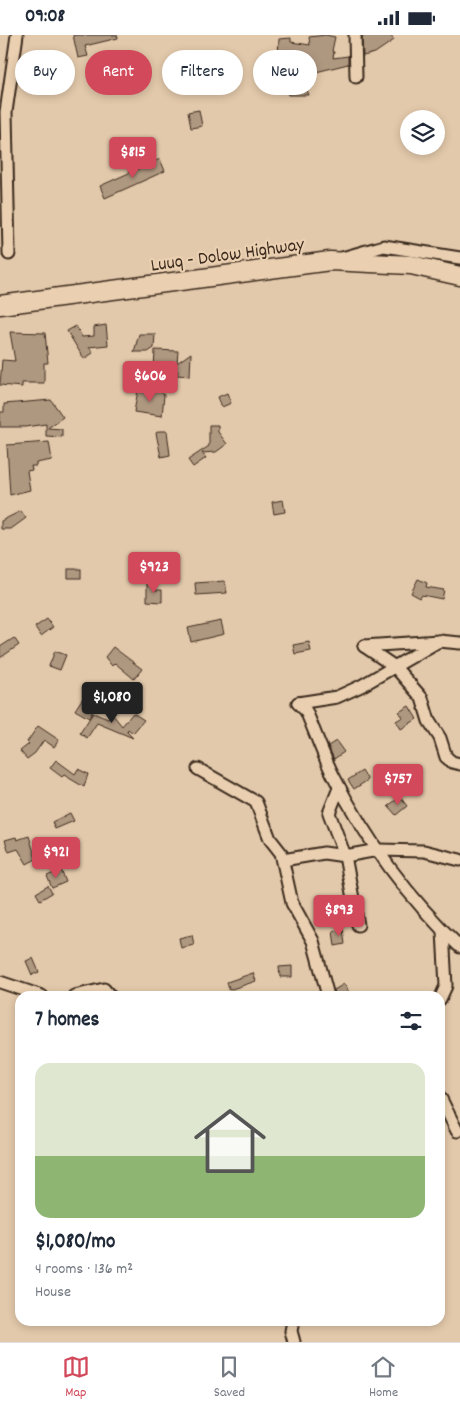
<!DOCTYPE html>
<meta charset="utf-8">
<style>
:root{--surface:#fff;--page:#f6f6f7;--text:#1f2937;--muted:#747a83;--line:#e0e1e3;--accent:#d1495b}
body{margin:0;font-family:Dekko,sans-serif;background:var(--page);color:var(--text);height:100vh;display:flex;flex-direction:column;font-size:19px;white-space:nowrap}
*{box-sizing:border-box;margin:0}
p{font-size:16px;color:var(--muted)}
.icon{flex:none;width:28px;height:28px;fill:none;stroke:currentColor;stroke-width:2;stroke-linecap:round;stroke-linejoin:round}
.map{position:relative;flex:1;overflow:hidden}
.sheet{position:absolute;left:15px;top:956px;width:430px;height:335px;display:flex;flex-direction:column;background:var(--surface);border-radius:15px;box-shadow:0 2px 8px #0003}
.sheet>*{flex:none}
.guide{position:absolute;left:15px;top:15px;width:430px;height:45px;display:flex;gap:10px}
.tools{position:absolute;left:400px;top:75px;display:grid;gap:10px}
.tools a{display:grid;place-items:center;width:45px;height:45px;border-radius:50%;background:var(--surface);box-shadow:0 2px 8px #0003;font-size:25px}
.price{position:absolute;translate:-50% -42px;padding:0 11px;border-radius:5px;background:var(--accent);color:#fff;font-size:16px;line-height:32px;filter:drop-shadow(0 1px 2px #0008)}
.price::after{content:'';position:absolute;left:50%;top:30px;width:15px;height:11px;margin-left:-8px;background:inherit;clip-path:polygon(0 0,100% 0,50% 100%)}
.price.on{background:#222;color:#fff}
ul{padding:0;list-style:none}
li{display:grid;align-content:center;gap:10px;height:265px;padding:0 20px}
li span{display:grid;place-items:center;height:155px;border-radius:15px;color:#555}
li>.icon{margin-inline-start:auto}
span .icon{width:90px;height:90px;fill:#fffc;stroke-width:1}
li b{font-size:21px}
h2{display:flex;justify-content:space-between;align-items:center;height:60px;padding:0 20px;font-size:21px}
.pill{padding:0 18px;border-radius:22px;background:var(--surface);box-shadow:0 2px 8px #0003;font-size:18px;line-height:45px}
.pill.on{background:var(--accent);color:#fff}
.status{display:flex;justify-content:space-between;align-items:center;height:35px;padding:0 25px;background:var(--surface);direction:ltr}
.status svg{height:14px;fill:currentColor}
.tab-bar{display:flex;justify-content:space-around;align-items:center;height:70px;border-top:1px solid var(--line);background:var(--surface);font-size:14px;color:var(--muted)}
.tab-bar a{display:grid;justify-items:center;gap:2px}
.tab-bar .on{color:var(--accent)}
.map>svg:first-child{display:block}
</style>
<div class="status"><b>09:08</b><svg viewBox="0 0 49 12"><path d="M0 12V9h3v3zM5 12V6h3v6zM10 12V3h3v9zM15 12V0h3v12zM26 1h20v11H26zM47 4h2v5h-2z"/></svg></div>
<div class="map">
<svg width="460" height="1307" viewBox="0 0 460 1307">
<rect width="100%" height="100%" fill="#e3c9ab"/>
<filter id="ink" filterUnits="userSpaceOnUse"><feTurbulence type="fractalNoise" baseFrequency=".02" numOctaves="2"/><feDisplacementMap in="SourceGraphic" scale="10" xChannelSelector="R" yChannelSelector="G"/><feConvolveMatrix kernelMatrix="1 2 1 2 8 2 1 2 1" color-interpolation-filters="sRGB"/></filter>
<g filter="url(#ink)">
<g fill="#af9880" stroke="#3b2a1e">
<path d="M73,0H117L118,3L85,11L88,21L78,23Z"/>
<path d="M326,0L335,2L332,16L334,17L333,23L348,21V29L304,40L306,47L304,48L309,60H288V55L281,56L279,37H271L270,22L278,20L279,4L291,3V7L310,10L309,2Z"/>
<path d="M362,0H390L394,5L375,18L363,21Z"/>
<path d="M210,30L213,49L204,51L201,32Z"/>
<path d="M199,75L202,91L191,93L188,77Z"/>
<path d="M160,124L165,136L105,163L100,151Z"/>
<path d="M106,290L108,310L89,312L93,318L84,324L67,296L76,291L82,302L94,301V292Z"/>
<path d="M10,297L45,298L48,328H44V348H22V352L0,350L2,325L15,326Z"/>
<path d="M139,299H155L154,313L148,317H134Z"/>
<path d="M155,315L178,316L177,328L191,318L190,341L177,340L178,336L154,335Z"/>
<path d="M159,354L164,360L162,381L134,377L138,355L154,357Z"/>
<path d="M227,358L231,368L222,372L218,362Z"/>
<path d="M51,365L63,382L48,393L62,394V402L46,401V389L25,392H0V377H4V369Z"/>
<path d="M209,390H218V397L227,409L216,417L202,418L206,423L193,432L188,425L209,411Z"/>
<path d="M159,396H167L170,420L161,422L156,398Z"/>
<path d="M49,407L52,425L36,428V431H31L32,435L27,436L30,455L10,460L7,410Z"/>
<path d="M283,465L285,477L274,479L272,467Z"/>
<path d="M21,476L26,483L11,494H1V486Z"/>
<rect x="68" y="534" width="13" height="9"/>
<path d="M418,544L427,548L426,552L444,555L442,564L422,560L420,563L411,558Z"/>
<path d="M225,546L227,558L196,560L195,548Z"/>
<path d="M147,549H156L155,555H162V567L147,566Z"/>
<path d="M47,584L53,592L41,601L35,592Z"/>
<path d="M221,586L224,599L191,607L188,593Z"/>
<path d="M14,603L19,610L0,623V612Z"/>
<path d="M309,607L311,616L295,619L293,610Z"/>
<path d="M113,612L142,634L134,644L115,628L112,631L105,622Z"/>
<path d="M55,616L66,620L60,635L49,631Z"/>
<path d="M82,664L95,672L89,683L75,675Z"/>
<path d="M409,671L417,684L401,694L396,686L403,682L399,677Z"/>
<path d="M93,678L108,684L113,680L122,691L133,678L144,685L133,698L128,694L127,697L133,703L97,688L87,703L80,698Z"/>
<path d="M38,691L59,705L54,712L44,705L35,718L27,724L20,716L29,709L27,707Z"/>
<path d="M336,706L344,717L334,724L328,711Z"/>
<path d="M56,725L75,739L78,734L88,739L84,752L64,740L62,742L50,733Z"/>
<path d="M362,736L368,745L354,754L348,745Z"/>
<path d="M400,762L407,771L396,780L388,771Z"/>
<path d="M70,778L74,786L55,794L52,787Z"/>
<path d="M29,801L36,824L27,829L18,814L9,817L5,805L16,802L17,805Z"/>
<path d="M61,835L66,847L52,853L47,841Z"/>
<path d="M48,851L52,858L40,865L36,858Z"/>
<path d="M343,894L345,909L335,911L333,896Z"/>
<path d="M192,900L194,910L181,913L179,903Z"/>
<path d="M33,923L39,937L32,940L26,926Z"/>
<path d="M292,931V942H280L279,932Z"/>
<path d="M253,938L256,946L229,955L227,947Z"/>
<path d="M344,949L349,957L343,961H336L334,955Z"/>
</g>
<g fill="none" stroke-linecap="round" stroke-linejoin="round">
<defs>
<g id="street">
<path d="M355,0L356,42"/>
<path d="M9,219L6,77L17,0"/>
<path d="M342,223L384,211L460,223"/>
<path d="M364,611L395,632L422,663L429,686L440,703L446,722L452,727L460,729"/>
<path d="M364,611L439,606L460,608"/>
<path d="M298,668L306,676C315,697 323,720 333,740C365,803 409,864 460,912"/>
<path d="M298,668L337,662L361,651L439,606"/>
<path d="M198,734L256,767L270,804L281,818L292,868L313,906L328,961"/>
<path d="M339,753L329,778L345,821L378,815L424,816L460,825"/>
<path d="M283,825L324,818L345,821L358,890"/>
<path d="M0,947L42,961"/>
<path d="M74,961L104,954L110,961"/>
<path d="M440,964L446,951L443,896"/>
<path d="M440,1062L457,1096"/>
<path d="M293,1286L291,1296L294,1307"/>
</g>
<path id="primary" d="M0,270L330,226L411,230L460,241"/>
</defs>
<use href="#street" stroke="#3b2a1e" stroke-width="15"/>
<use href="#primary" stroke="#3b2a1e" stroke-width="21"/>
<use href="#street" stroke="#ead0b1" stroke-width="11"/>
<use href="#primary" stroke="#ead0b1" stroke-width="18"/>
</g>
</g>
<g text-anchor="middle" stroke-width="4.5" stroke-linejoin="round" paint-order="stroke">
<g font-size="19" fill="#3b2a1e" stroke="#ead0b1">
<text transform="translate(227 218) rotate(-8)" y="7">Luuq - Dolow Highway</text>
</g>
</g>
</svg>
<div class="tools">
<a><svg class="icon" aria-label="layers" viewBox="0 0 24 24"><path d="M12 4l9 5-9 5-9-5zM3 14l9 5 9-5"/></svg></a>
</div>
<b class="price" style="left:133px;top:144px">$815</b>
<b class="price" style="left:150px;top:368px">$606</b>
<b class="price" style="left:154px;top:559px">$923</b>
<b class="price on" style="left:112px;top:689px">$1,080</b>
<b class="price" style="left:398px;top:771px">$757</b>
<b class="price" style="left:56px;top:844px">$921</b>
<b class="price" style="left:339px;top:902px">$893</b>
<div class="guide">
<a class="pill">Buy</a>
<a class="pill on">Rent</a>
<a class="pill">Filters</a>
<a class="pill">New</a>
</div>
<section class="sheet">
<h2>7 homes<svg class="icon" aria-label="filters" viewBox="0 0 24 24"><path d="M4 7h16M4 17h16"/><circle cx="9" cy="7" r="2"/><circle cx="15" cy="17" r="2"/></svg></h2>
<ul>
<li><span style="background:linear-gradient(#dfe7d0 60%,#8fb573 0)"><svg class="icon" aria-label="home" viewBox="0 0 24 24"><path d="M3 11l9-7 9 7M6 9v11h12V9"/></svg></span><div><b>$1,080/mo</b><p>4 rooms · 136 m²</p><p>House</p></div></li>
</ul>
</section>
</div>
<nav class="tab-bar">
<a class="on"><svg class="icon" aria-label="map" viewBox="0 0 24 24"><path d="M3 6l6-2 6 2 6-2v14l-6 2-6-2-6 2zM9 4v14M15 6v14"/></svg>Map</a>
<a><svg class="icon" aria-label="saved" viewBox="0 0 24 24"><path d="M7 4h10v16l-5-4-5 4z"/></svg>Saved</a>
<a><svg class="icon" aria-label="home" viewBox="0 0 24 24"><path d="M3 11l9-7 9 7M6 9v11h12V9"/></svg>Home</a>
</nav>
